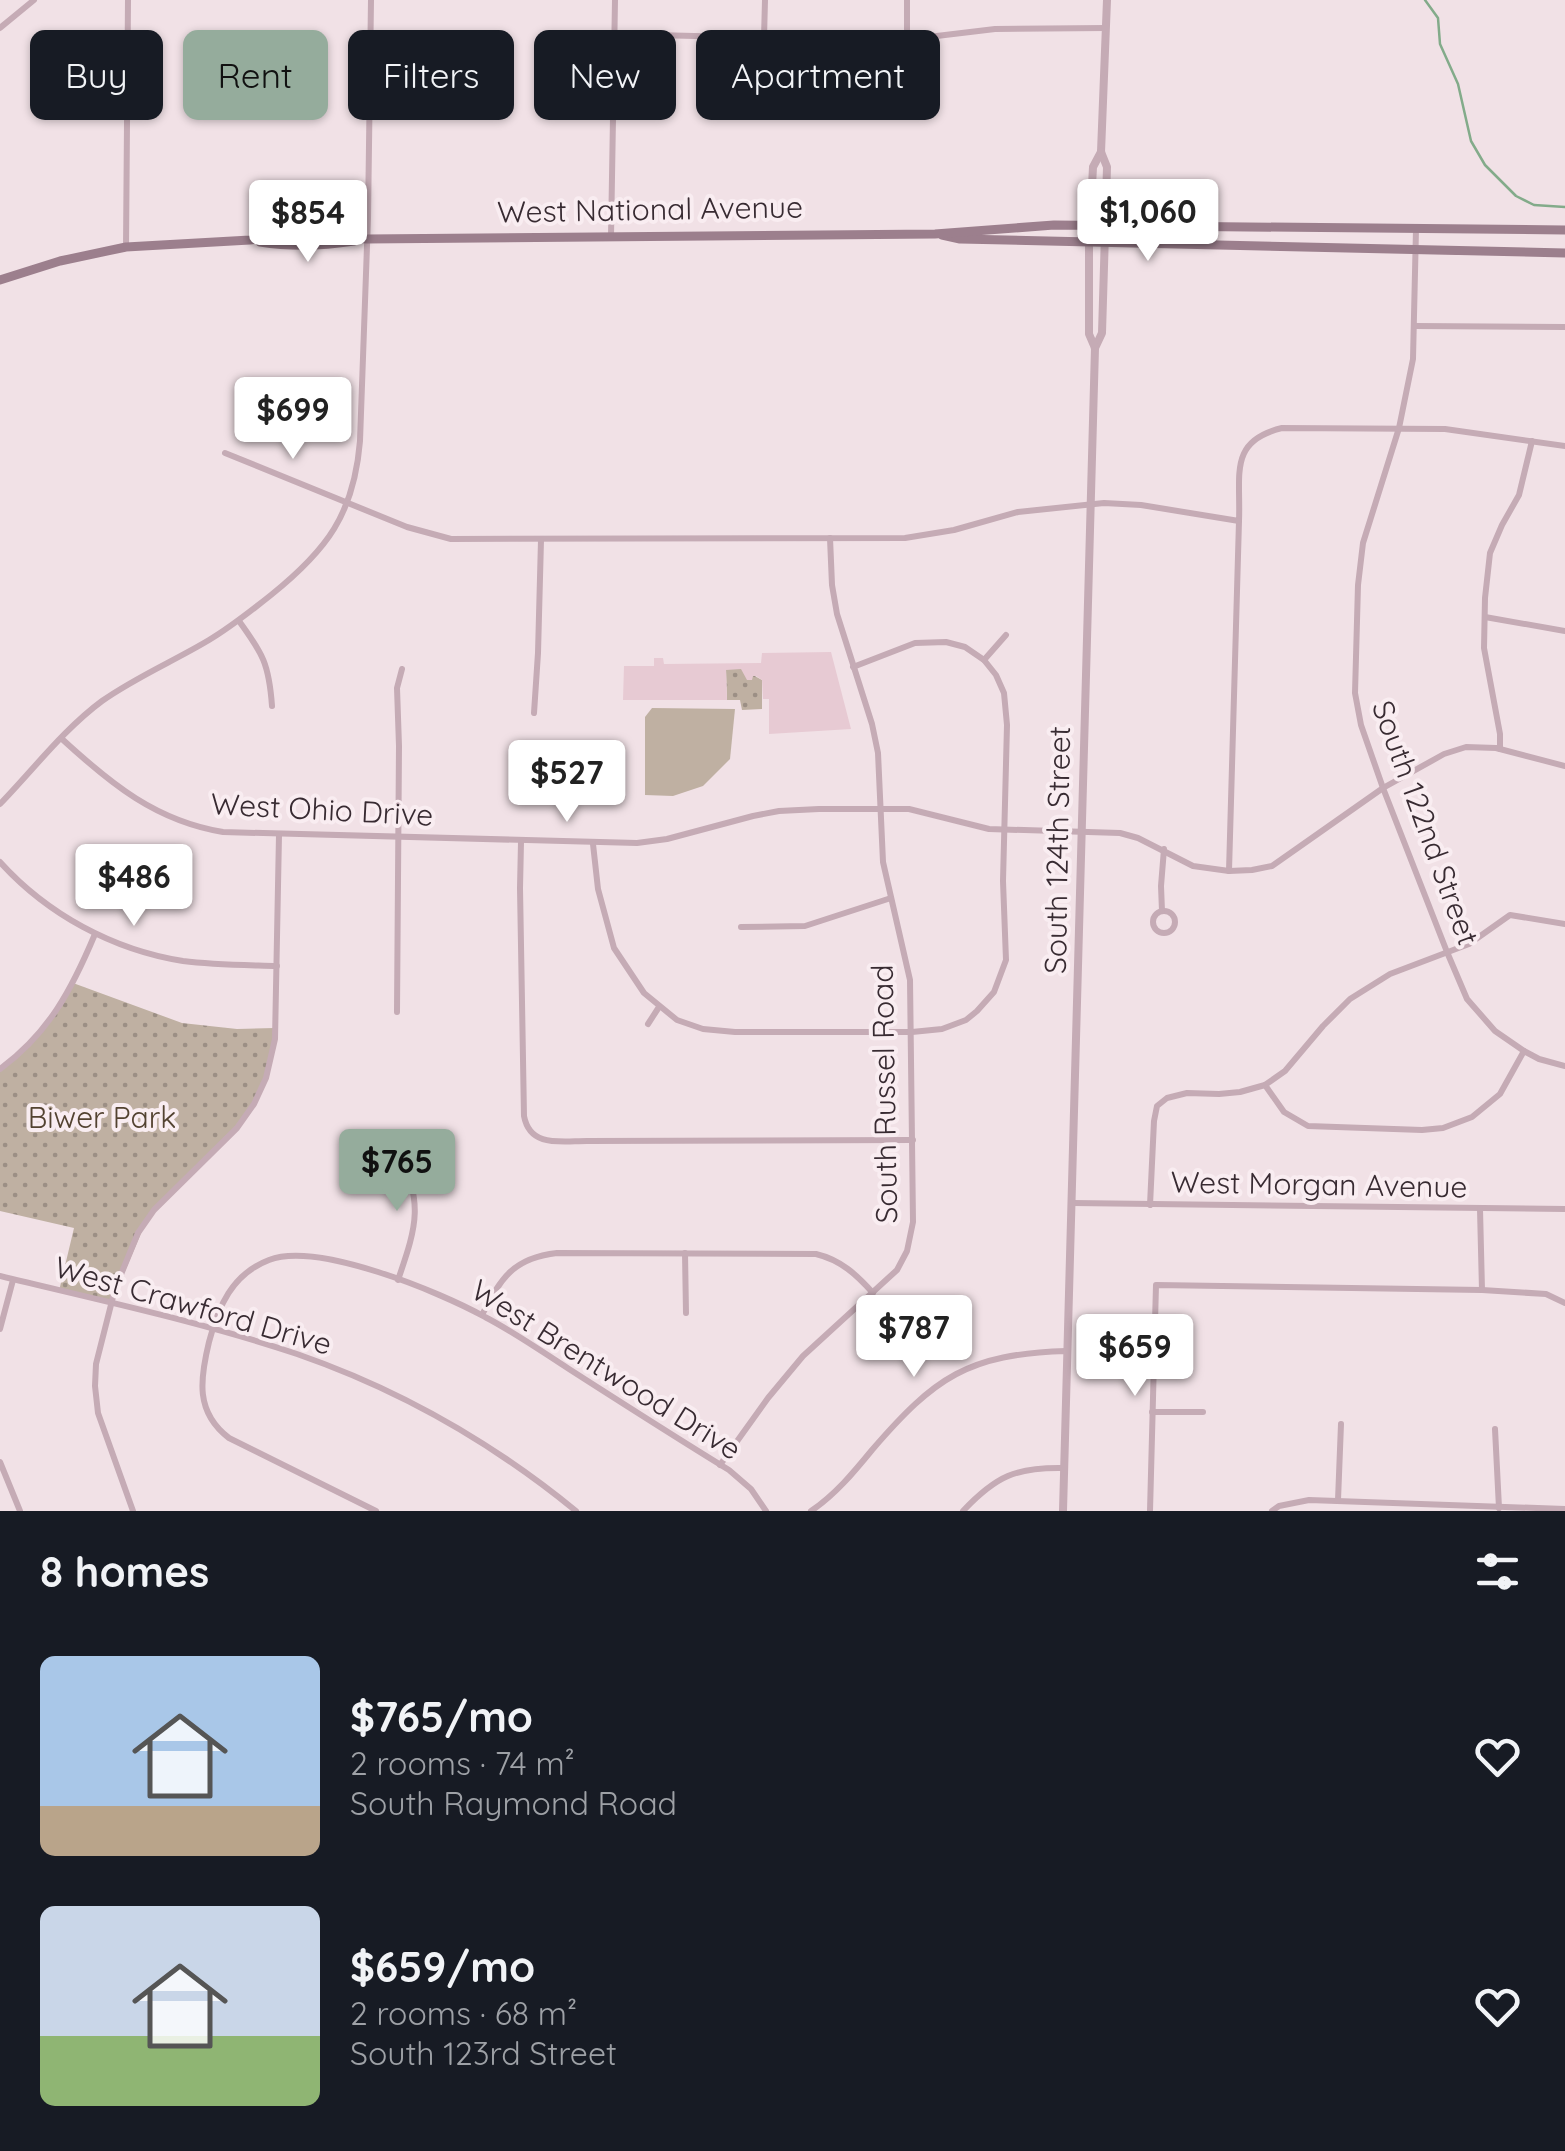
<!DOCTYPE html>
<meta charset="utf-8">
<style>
:root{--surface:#171b24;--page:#20242c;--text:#f1f3f6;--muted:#9ea1a6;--accent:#95ac9c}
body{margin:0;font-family:Quicksand,sans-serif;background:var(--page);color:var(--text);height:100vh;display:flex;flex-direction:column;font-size:38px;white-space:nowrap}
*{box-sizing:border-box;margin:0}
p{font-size:32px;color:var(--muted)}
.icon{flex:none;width:55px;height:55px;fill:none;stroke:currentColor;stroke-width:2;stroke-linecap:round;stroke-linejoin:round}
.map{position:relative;height:1511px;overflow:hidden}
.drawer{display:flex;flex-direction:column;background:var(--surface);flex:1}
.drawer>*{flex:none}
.banner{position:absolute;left:30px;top:30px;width:1000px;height:90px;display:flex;gap:20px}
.price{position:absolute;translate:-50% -85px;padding:0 22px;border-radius:10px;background:#fff;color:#222;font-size:32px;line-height:65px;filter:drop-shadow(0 2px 5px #0008)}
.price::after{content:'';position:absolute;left:50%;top:60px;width:30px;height:22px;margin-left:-15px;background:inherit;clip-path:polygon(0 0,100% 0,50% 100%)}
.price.active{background:var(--accent);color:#111}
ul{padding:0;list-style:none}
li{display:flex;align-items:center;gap:30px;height:250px;padding:0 40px}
li span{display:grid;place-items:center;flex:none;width:280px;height:200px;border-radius:15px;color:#555}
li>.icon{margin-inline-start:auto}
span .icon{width:120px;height:120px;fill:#fffc;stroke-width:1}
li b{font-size:42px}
h2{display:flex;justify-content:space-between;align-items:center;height:120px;padding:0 40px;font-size:42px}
.pill{padding:0 35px;border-radius:15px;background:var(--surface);box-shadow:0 2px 8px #0004;font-size:35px;line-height:90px}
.pill.active{background:var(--accent);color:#111}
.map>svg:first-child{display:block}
</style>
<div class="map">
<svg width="1565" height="1511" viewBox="0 0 1565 1511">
<defs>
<pattern id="park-dots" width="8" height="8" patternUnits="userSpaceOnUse" patternTransform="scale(2.5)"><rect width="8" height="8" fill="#bfb0a2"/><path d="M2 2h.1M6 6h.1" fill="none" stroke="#9c8f85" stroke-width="1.8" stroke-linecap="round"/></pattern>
</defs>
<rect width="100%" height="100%" fill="#f1e1e6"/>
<g fill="url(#park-dots)">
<path d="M726,669H742L762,680V709L742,710L740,700H727Z"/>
<path d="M73,983L182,1023L237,1029L275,1028L272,1058L254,1104L231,1133L148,1217L111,1304L59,1291L74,1228L0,1211V1068L29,1045Z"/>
</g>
<path fill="#bfb0a2" d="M652,708L735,709L730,759L703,786L673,796L645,795V717Z"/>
<path fill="#e7cad3" d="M831,652L851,729L769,734V699H763L762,680L756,676H753L752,680H747L741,669L726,670L727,700H623L624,666H654V658H663L664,664L761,663L762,653Z"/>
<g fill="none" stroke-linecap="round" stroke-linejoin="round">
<path stroke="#83ab8a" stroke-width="2.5" d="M1425,0L1438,18L1440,44L1458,84L1471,141L1485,165L1516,196L1534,205L1565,207"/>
<g stroke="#c5abb5" stroke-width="6">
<path d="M0,28L34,0"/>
<path d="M615,34L861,40L920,38L995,29L1106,28"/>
<path d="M764,38L765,0"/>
<path d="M907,39V0"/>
<path d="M1416,229L1413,359L1399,428L1363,543L1358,585L1355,693L1361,725L1383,788L1447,952L1467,999L1495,1031L1524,1051"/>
<path d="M611,236L615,0"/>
<path d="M126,247L128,0"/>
<path d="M1415,326L1565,327"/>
<path d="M225,453L407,527L451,539L905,538L954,530L1018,512L1104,503L1141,505L1239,521C1241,475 1228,441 1282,428L1445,429L1565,446"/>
<path d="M1485,617L1565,631"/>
<path d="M239,621C263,654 269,664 272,706"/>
<path d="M984,660L1006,635"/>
<path d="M534,713L538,653L541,540"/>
<path d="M62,739C111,784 156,821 223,832L637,843L667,839L753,816L779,811L819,809H909L989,829L1120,833L1138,838L1193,866L1229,871L1252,870L1272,866L1383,788L1444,754L1466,747L1496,748L1565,766"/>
<path d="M1500,749V734L1484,648L1485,598L1490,553L1502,525L1519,495L1532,441"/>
<path d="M0,804C33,770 64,729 102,701C136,677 174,661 209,640C231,627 251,611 271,595C327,550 354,514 360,441L368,218L371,0"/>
<path d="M521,842L520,888L524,1116C530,1148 561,1141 587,1141L913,1140"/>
<path d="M593,844L598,889L614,948L644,993L677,1020L703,1029L735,1032H912L942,1029L966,1020L977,1011L994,992L1006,960L1003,881L1007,725L1004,693L996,675L984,660L965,647L946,642L915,643L853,667"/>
<path d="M0,862C47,914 113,950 183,961C214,965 245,965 277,966"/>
<path d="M1229,871L1239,521"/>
<circle cx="1164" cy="922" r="11"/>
<path d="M1162,911L1161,886L1164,849"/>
<path d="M741,927L805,926L891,898"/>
<path d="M397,1012L399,746L397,688L402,669"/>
<path d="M648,1024L659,1007"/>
<path d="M0,1069C49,1033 72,989 95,934"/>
<path d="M1265,1085L1284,1112L1308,1126L1422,1130L1443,1128L1472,1117L1500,1094L1524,1051L1539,1059L1565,1066"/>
<path d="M397,1146C423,1204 418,1222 398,1280"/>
<path d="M1073,1203L1565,1209"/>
<path d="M1150,1205L1154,1121L1157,1106L1167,1098L1187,1093L1219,1094L1240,1092L1265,1085L1285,1071L1323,1026L1350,999L1390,974L1469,944L1510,915L1565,924"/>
<path d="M1480,1209L1482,1290"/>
<path d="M685,1253L686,1313"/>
<path d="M0,1276C98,1300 202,1322 297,1354C398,1389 493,1443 576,1511"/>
<path d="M482,1315C501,1278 513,1258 557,1253L816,1254C841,1260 857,1275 873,1293"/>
<path d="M0,1329L13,1280"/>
<path d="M1152,1412H1203"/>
<path d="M1495,1429L1499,1508"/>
<path d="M0,1462L20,1511"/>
<path d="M720,1465L768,1398L803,1356L897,1270L907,1251L913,1222L910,980L883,862L878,753L872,724L837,614L832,585L830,538"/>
<path d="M1338,1500L1341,1424"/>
<path d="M133,1511L98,1413L95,1386L96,1364L115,1289L138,1233L154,1210L237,1128L254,1104L266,1078L275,1039L279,835"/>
<path d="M376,1511L229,1438C195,1412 200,1379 209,1342C218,1307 232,1274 269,1260C317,1241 440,1292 485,1317C514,1332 541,1351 569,1369C622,1403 675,1437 729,1470L751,1489L766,1511"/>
<path d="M811,1511C835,1495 854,1472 872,1450C935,1377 968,1354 1066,1351L1067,1353"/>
<path d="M963,1511C996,1476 1016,1467 1064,1468"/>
<path d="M1150,1511L1156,1285L1482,1290L1546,1294L1565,1303"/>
<path d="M1272,1511L1279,1506L1309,1500L1565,1509"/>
</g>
<g stroke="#c5abb5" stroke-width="8">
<path d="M1095,348L1102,333L1107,167L1101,152L1107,0"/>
<path d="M1063,1511L1095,348L1089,334V243L1093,167L1101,152"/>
</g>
<g stroke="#9c7f8d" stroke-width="9">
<path d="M942,235L960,239L1565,253"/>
<path d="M260,242C292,247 322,246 354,241"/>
<path d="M0,280L60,261L126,247L250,240L283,236H331L367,239L935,234L1054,225L1565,230"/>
</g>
</g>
<g text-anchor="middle" stroke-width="8" stroke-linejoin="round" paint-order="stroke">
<g font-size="30" fill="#382b32" stroke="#f9edf1">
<text transform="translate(650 210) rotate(-1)" y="10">West National Avenue</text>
<text transform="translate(322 810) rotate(3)" y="10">West Ohio Drive</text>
<text transform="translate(1425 823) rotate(70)" y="10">South 122nd Street</text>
<text transform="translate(1058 850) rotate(-89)" y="10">South 124th Street</text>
<text transform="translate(885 1094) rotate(-91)" y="10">South Russel Road</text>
<text transform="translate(1319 1185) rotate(1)" y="10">West Morgan Avenue</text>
<text transform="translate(193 1306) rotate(16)" y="10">West Crawford Drive</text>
<text transform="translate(606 1370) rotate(32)" y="10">West Brentwood Drive</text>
</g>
<g font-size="30" fill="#534331" stroke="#f9edf1">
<text x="102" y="1128">Biwer Park</text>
</g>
</g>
</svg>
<b class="price" style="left:1148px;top:264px">$1,060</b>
<b class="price" style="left:308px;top:265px">$854</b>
<b class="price" style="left:293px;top:462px">$699</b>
<b class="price" style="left:567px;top:825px">$527</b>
<b class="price" style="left:134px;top:929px">$486</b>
<b class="price active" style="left:397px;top:1214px">$765</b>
<b class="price" style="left:914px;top:1380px">$787</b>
<b class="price" style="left:1135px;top:1399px">$659</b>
<div class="banner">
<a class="pill">Buy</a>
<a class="pill active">Rent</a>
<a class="pill">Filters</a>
<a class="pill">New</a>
<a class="pill">Apartment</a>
</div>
</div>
<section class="drawer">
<h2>8 homes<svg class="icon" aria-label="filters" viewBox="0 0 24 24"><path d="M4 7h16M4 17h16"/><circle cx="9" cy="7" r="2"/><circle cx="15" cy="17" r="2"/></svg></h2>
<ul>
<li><span style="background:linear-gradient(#a9c7e8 75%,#b9a48a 0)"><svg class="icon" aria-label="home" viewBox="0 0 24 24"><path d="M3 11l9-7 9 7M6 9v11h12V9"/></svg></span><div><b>$765/mo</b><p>2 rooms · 74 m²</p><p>South Raymond Road</p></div><svg class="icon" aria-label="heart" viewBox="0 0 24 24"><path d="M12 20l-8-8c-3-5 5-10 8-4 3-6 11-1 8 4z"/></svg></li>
<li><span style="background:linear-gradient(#c9d6e8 65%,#8fb573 0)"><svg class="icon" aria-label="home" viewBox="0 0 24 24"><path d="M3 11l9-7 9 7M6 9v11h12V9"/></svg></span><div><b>$659/mo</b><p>2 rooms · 68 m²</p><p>South 123rd Street</p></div><svg class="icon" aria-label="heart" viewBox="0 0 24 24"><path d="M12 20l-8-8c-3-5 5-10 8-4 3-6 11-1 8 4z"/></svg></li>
</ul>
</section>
